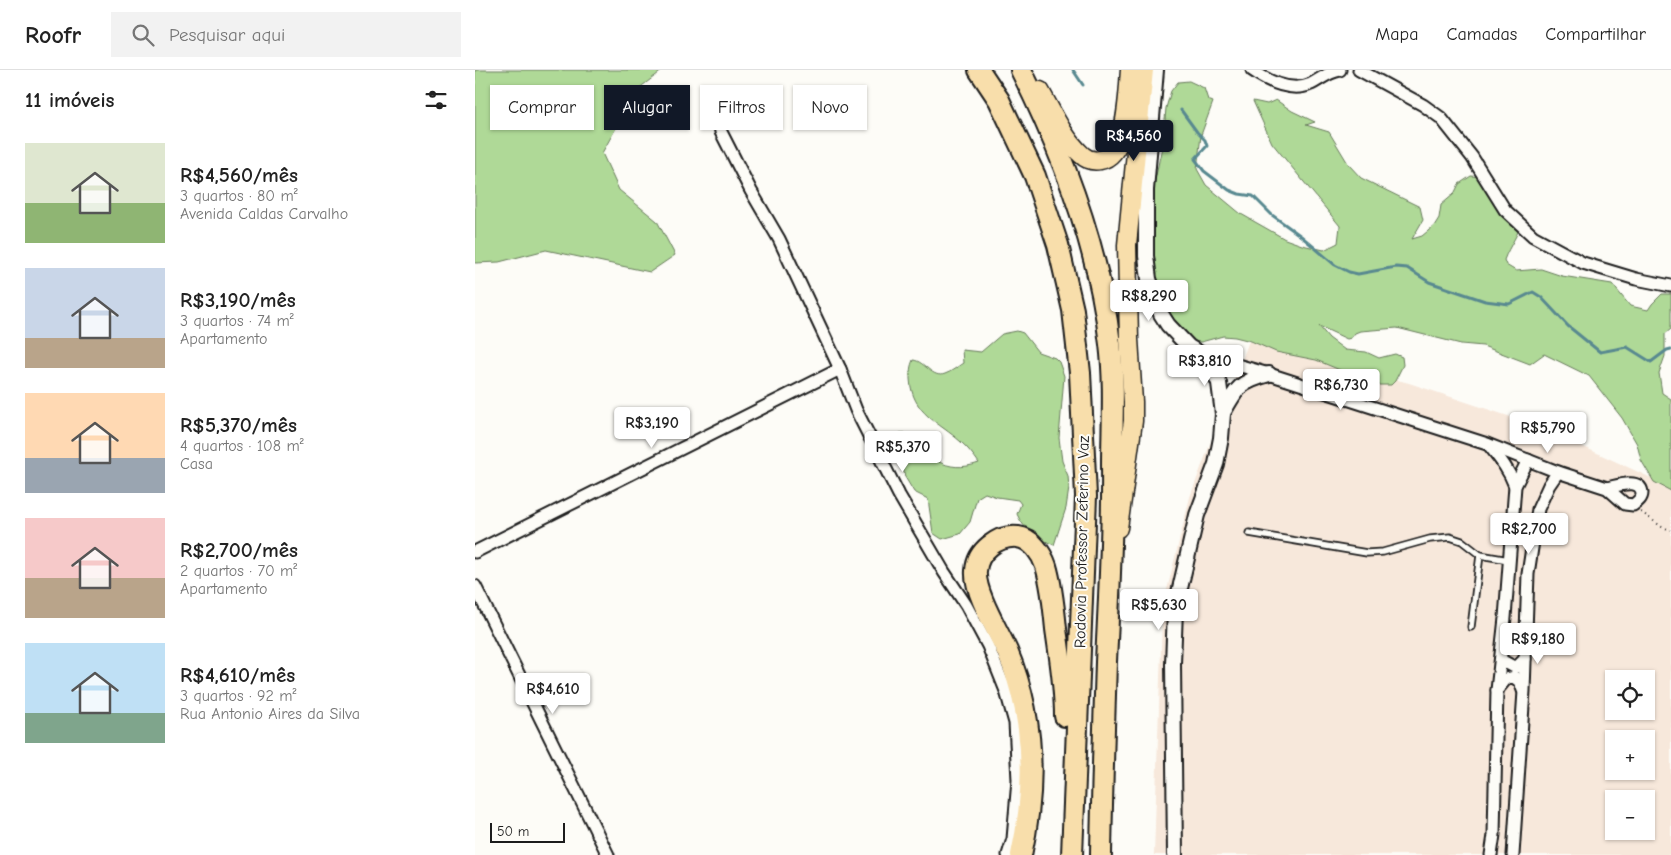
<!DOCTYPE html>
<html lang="pt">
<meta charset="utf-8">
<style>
:root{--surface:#fff;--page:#f2f2f2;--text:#222;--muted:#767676;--line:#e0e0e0;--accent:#111827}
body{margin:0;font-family:"Comic Neue",sans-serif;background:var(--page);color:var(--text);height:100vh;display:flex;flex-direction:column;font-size:19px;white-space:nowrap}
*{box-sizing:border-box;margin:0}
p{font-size:16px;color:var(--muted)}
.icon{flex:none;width:28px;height:28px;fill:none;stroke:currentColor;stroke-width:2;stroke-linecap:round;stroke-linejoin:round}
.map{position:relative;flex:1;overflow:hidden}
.drawer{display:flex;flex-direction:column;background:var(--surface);width:475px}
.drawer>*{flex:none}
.banner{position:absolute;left:15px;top:15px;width:475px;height:45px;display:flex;gap:10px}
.buttons{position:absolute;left:1130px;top:600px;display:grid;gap:10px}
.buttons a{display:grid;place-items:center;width:50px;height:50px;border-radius:0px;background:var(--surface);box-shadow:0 1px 4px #0004;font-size:25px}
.scale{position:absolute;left:15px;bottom:12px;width:75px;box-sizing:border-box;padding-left:5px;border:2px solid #1c1c1c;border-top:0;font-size:14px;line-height:18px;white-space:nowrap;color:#1c1c1c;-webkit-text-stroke:4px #fdfcf7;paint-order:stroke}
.price{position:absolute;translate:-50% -42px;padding:0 11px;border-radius:5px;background:#fff;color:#222;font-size:16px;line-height:32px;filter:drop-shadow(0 1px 2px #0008)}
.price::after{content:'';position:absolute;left:50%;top:30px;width:15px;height:11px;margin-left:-8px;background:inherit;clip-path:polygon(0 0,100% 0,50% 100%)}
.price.on{background:var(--accent);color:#fff}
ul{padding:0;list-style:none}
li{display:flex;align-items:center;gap:15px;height:125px;padding:0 25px}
li span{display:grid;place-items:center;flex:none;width:140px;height:100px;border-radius:0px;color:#555}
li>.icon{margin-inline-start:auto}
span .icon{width:60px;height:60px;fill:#fffc;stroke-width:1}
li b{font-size:21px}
h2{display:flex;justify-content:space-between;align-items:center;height:60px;padding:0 25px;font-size:21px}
.tag{padding:0 18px;border-radius:0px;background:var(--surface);box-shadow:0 1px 4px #0004;font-size:18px;line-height:45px}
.tag.on{background:var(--accent);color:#fff}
header{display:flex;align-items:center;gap:30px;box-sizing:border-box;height:70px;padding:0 25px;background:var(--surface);border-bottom:1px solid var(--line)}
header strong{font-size:24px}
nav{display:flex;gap:28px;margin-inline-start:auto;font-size:18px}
.search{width:350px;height:45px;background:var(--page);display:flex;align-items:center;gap:12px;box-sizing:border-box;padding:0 18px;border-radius:0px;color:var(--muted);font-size:19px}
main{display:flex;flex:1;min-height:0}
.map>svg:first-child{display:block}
</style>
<header>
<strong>Roofr</strong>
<div class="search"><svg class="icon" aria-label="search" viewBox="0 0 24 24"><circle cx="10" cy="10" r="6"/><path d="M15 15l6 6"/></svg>Pesquisar aqui</div>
<nav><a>Mapa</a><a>Camadas</a><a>Compartilhar</a></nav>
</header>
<main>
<section class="drawer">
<h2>11 imóveis<svg class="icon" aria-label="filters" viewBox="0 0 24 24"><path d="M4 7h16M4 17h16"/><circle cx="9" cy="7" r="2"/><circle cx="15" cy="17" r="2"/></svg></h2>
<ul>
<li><span style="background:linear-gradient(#dfe7d0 60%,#8fb573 0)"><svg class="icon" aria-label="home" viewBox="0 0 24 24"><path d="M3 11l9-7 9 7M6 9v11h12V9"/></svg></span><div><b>R$4,560/mês</b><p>3 quartos · 80 m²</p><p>Avenida Caldas Carvalho</p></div></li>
<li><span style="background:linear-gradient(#c9d6e8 70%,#b9a48a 0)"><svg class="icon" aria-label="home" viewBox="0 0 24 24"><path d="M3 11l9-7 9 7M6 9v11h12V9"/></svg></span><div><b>R$3,190/mês</b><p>3 quartos · 74 m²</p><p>Apartamento</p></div></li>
<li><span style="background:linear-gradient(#ffd9b3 65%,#9aa5b1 0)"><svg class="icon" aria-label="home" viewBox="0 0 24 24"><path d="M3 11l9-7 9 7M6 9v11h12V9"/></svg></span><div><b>R$5,370/mês</b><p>4 quartos · 108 m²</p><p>Casa</p></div></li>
<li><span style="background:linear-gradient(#f6c9c9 60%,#b9a48a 0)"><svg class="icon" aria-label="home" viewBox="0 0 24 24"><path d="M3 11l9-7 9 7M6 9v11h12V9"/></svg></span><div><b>R$2,700/mês</b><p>2 quartos · 70 m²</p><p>Apartamento</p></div></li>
<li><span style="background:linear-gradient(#bfe0f5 70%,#7fa58c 0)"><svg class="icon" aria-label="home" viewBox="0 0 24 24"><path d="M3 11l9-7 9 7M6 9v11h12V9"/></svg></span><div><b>R$4,610/mês</b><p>3 quartos · 92 m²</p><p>Rua Antonio Aires da Silva</p></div></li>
</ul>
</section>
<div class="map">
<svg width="1196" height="785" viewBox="0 0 1196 785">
<rect width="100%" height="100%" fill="#fdfcf7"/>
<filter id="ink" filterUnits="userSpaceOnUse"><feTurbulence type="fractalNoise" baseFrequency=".02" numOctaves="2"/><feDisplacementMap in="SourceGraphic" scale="10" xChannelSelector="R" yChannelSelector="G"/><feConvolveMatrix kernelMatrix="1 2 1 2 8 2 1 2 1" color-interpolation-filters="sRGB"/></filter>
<g filter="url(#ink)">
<path fill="#f7e8db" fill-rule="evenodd" d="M774,271L934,313L1033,346L1096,371L1196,417V785H679L687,549L690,528L715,427ZM1139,609H1171V641H1139ZM1139,669H1171V701H1139ZM1139,729H1171V761H1139Z"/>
<g fill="#afd997" stroke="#667a5a">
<path d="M0,0H188L163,19L127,83L144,120L182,151L200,185L175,202L71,180L24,192L0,193Z"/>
<path d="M714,11L729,18L733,30L738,32L726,65L722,99L731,115L766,144L810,169L827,175L849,180L863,173L865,156L797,73L778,31L792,34L801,30L817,41L840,52L831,55L854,62L874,95L886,108L945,137L948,150L937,169L947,166L959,156L964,148L966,135L979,124L984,114L996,106L1007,107L1047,149C1045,163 1034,176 1029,190L1031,195L1041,201L1066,199L1087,206L1137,214L1155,236L1173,240L1177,234L1187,224H1196V259L1190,264V286L1184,303L1187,323L1196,329V421L1179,412L1166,390L1162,374L1147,348L1114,306L1069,284L1055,294L1008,276L986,274L922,258L885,261L880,263L876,268L872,269L844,256L854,268L870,280L891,282L904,288L920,284L927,287L928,295L920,311L916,315H902L889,307L872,303L841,290L801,282L776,271L760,267L748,266L726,272L716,271L703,258L681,219L674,139L688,72L691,38L696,21L703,12Z"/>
<path d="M542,261L548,263L563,282L580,288L584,292L589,306L584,368L587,391L593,406L594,418L591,438L579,475C563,468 549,461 542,444L546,434L543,430L522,427L510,423L502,428L495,452L485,464L467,469L458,463L453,429L439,422L430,407L428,397L430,385L424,373L425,363H430C452,386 470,405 504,393C499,386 493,378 486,372C464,352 437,344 435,309C435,301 435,297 438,290C450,291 457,309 470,304C476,302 482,297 488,293L487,280L506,282L527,264Z"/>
</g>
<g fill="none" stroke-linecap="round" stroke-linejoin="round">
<g stroke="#598990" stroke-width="3">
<path d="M598,0L608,15"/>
<path d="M706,40L722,62L730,70L732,76L720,89L729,101L754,120L764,124L778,126L797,145L826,166L860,195L874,202L883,204L921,197L932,198L954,212L1010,231L1034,234L1058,222L1066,227L1093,256L1125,282L1152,277L1176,292L1192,280L1196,279"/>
</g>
<defs>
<g id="service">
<path d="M774,463L892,483L908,482L955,469L975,467L987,471L1005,485L1034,490"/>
<path d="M996,557L1005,485"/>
</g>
<g id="minor">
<path d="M777,0C794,12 816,23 836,14C846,9 853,2 865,0"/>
<path d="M884,0L948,35L966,48L997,87L1030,140L1058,166L1108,193L1161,209L1196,216"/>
<path d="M278,29C260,37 241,38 246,62L276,121L304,169L365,299L381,340L424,425L469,502L491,535L513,576L531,621L540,653L543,710L538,769L533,785"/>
<path d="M727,285L794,304L1012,374L1083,402L1132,418L1150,434L1158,435C1162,432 1167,429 1167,423C1166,407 1141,416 1132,418"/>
<path d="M1014,375C1025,389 1034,400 1040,416"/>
<path d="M0,482L365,299"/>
<path d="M0,516L133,785"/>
<path d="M1026,590L1039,597H1042L1050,589"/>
<path d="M1022,620L1031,609L1039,607L1045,612L1048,620"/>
<path d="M1016,785L1019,765L1022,620L1030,548L1040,416L1053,390"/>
<path d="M1038,785L1049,621L1053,504L1063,439L1074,415L1083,402"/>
</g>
<g id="tertiary">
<path d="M681,0L671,120V186L674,209L686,244L693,255L714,277L727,285L738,299L744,313L748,344L746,368L741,394L722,445L700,540L698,594L700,785"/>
<path d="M748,343C762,317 765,312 794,304"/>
</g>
<g id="primary">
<path d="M565,21C577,42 589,69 607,85C612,90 619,91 625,90C653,86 653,22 655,0"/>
<path d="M643,458L658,351V332L654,269L652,175L669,0"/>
</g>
<g id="motorway">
<path d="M504,0L524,30L560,106L583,175L598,240L605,303L611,426L597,785"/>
<path d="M546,0C589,86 624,178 635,274C640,315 637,354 637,395C638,461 634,526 631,592C629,656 627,721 626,785"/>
<path d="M546,785C561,717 560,647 532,581C523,561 499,522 501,501C502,481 523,465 543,467C557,469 567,484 571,496C577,516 579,538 581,559C585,588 590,617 590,646"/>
</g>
</defs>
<use href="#service" stroke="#1c1c1c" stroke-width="9"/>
<use href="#minor" stroke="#1c1c1c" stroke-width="15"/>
<use href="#tertiary" stroke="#1c1c1c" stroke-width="18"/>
<use href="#primary" stroke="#1c1c1c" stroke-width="21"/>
<use href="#motorway" stroke="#1c1c1c" stroke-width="24"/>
<path stroke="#1c1c1c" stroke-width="2" stroke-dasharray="1 4" stroke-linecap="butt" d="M1166,442L1187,457L1196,460"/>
<use href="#service" stroke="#fdfcf7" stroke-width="5.5"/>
<use href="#minor" stroke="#fdfcf7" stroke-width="11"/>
<use href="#tertiary" stroke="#fdfcf7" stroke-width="14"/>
<use href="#primary" stroke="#f8deab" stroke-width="18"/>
<use href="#motorway" stroke="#f8deab" stroke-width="20"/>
</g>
</g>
<g text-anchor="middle" stroke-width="4" stroke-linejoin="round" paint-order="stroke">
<g font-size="16" fill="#1c1c1c" stroke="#fdfcf7">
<text transform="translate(606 472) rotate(-89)" y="6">Rodovia Professor Zeferino Vaz</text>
</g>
</g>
</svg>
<div class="buttons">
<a><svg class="icon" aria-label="locate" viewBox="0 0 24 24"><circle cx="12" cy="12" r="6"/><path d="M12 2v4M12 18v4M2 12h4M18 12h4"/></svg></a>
<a>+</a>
<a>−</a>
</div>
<div class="scale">50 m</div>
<b class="price on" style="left:659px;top:92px">R$4,560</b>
<b class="price" style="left:674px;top:252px">R$8,290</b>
<b class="price" style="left:730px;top:317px">R$3,810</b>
<b class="price" style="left:866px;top:341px">R$6,730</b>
<b class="price" style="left:177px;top:379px">R$3,190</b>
<b class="price" style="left:1073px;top:384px">R$5,790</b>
<b class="price" style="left:428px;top:403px">R$5,370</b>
<b class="price" style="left:1054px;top:485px">R$2,700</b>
<b class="price" style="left:684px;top:561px">R$5,630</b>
<b class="price" style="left:1063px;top:595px">R$9,180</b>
<b class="price" style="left:78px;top:645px">R$4,610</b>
<div class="banner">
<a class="tag">Comprar</a>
<a class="tag on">Alugar</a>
<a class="tag">Filtros</a>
<a class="tag">Novo</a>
</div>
</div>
</main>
